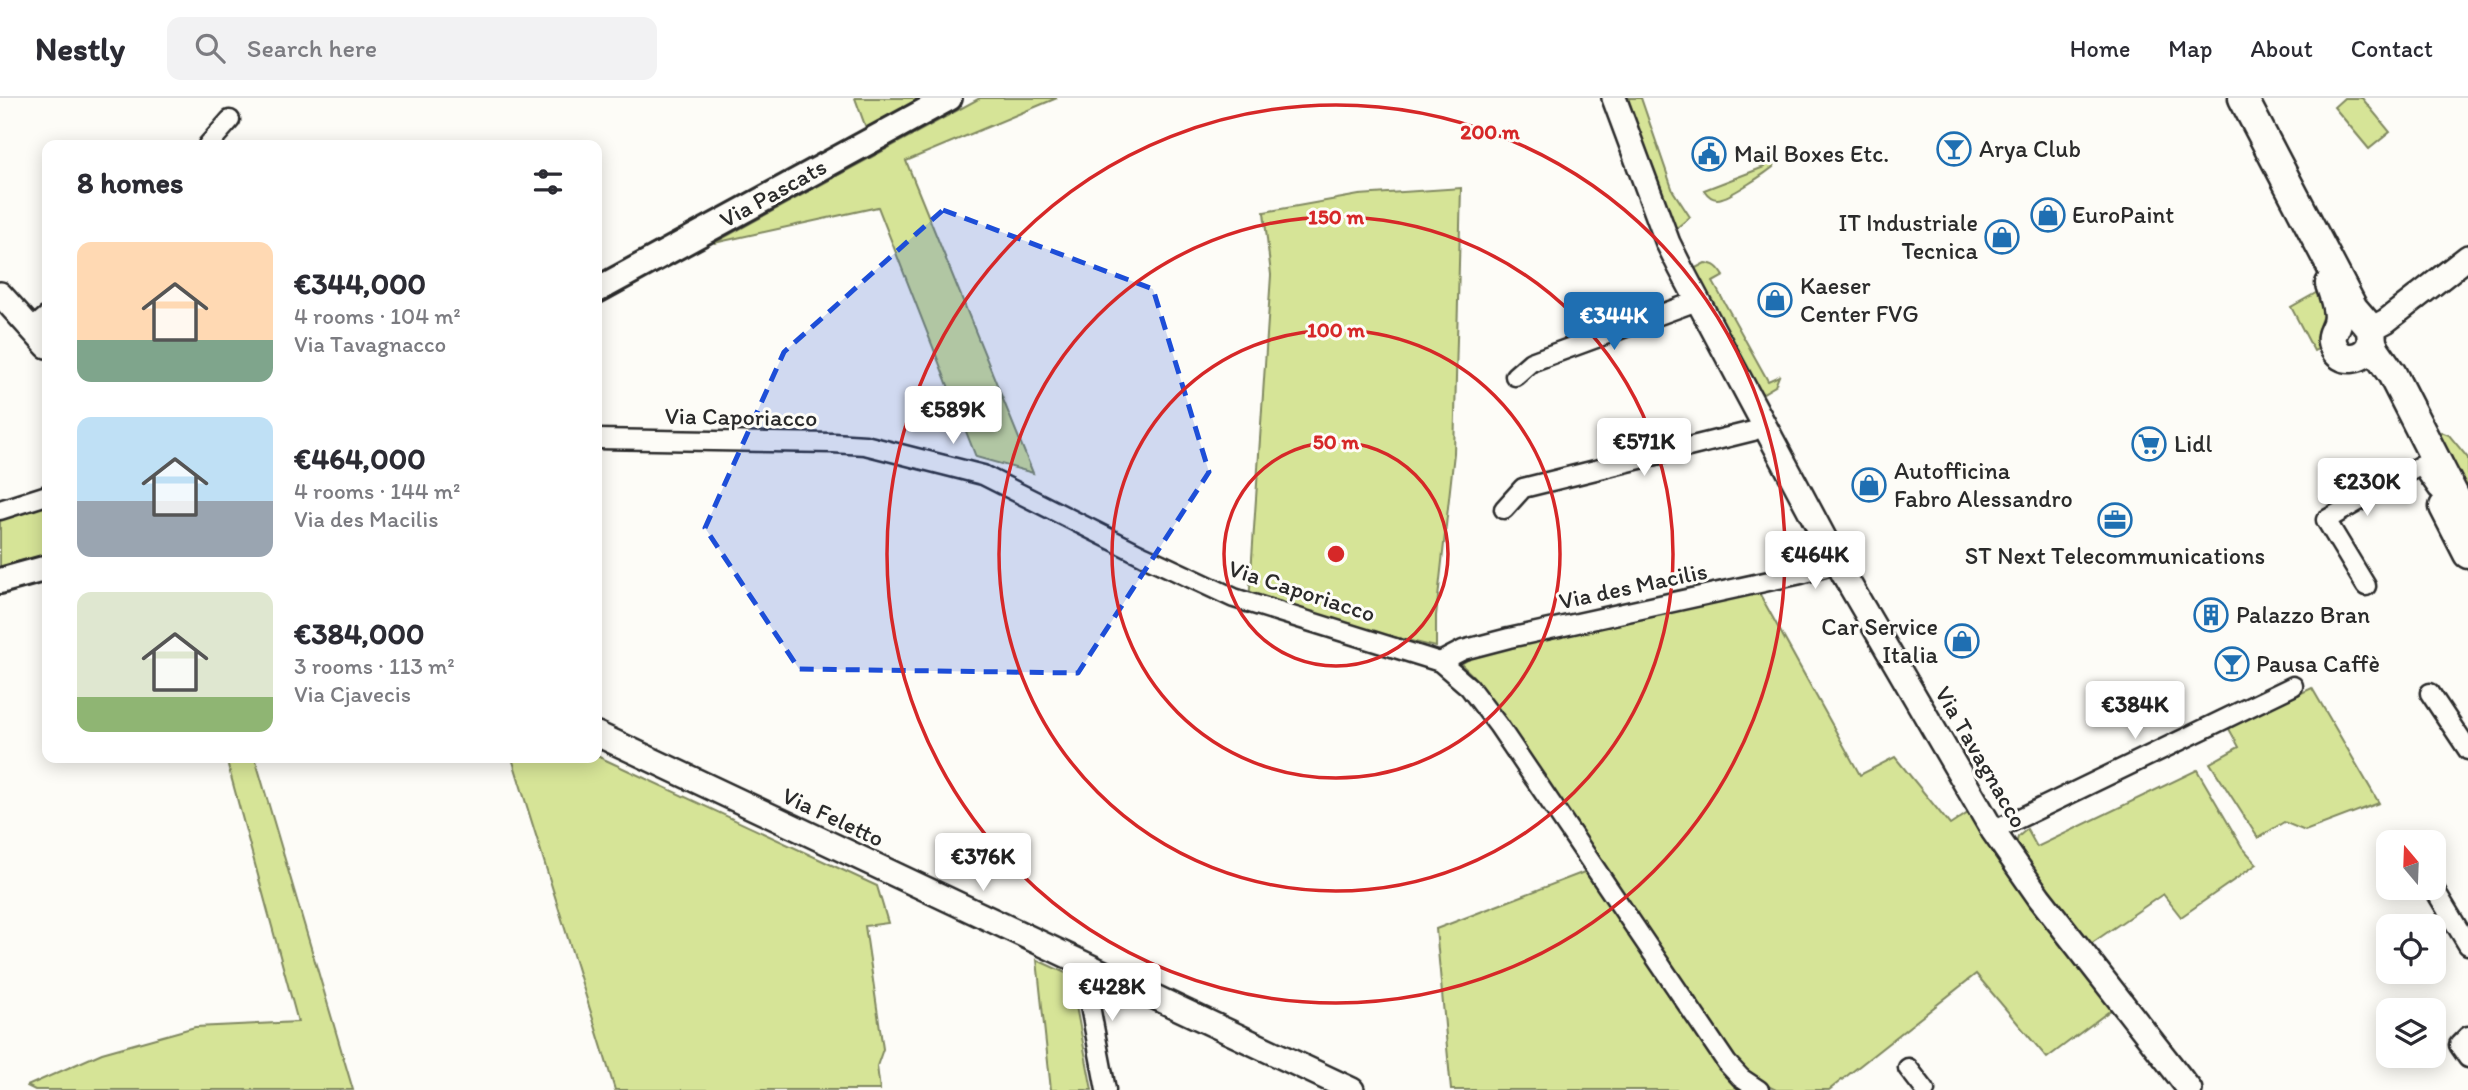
<!DOCTYPE html>
<meta charset="utf-8">
<style>
:root{--surface:#fff;--page:#f2f2f3;--text:#2b2b33;--muted:#7c7c81;--line:#e1e1e2;--accent:#1f6fb2}
body{margin:0;font-family:Itim,sans-serif;background:var(--page);color:var(--text);height:100vh;display:flex;flex-direction:column;font-size:26px;white-space:nowrap}
*{box-sizing:border-box;margin:0}
p{font-size:23px;color:var(--muted)}
.icon{flex:none;width:38px;height:38px;fill:none;stroke:currentColor;stroke-width:2;stroke-linecap:round;stroke-linejoin:round}
.map{position:relative;flex:1;overflow:hidden}
.details{position:absolute;left:42px;top:42px;width:560px;height:623px;display:flex;flex-direction:column;background:var(--surface);border-radius:14px;box-shadow:0 4px 18px #0003}
.details>*{flex:none}
.needle{width:46px;rotate:341deg}
.controls{position:absolute;left:2376px;top:732px;display:grid;gap:14px}
.controls a{display:grid;place-items:center;width:70px;height:70px;border-radius:14px;background:var(--surface);box-shadow:0 4px 18px #0003;font-size:35px}
.price{position:absolute;translate:-50% -60px;padding:0 16px;border-radius:7px;background:#fff;color:#222;font-size:23px;line-height:46px;filter:drop-shadow(0 2px 4px #0008)}
.price::after{content:'';position:absolute;left:50%;top:42px;width:21px;height:16px;margin-left:-10px;background:inherit;clip-path:polygon(0 0,100% 0,50% 100%)}
.price.selected{background:var(--accent);color:#fff}
ul{padding:0;list-style:none}
li{display:flex;align-items:center;gap:21px;height:175px;padding:0 35px}
li span{display:grid;place-items:center;flex:none;width:196px;height:140px;border-radius:14px;color:#555}
li>.icon{margin-inline-start:auto}
span .icon{width:84px;height:84px;fill:#fffc;stroke-width:1}
li b{font-size:30px}
h2{display:flex;justify-content:space-between;align-items:center;height:84px;padding:0 35px;font-size:30px}
header{display:flex;align-items:center;gap:42px;box-sizing:border-box;height:98px;padding:0 35px;background:var(--surface);border-bottom:2px solid var(--line)}
header strong{font-size:33px}
nav{display:flex;gap:38px;margin-inline-start:auto;font-size:24px}
.search{width:490px;height:63px;background:var(--page);display:flex;align-items:center;gap:18px;box-sizing:border-box;padding:0 24px;border-radius:14px;color:var(--muted);font-size:26px}
.map>svg:first-child{display:block}
</style>
<header>
<strong>Nestly</strong>
<div class="search"><svg class="icon" aria-label="search" viewBox="0 0 24 24"><circle cx="10" cy="10" r="6"/><path d="M15 15l6 6"/></svg>Search here</div>
<nav><a>Home</a><a>Map</a><a>About</a><a>Contact</a></nav>
</header>
<div class="map">
<svg width="2468" height="992" viewBox="0 0 2468 992">
<rect width="100%" height="100%" fill="#fdfcf7"/>
<filter id="ink" filterUnits="userSpaceOnUse"><feTurbulence type="fractalNoise" baseFrequency=".0143" numOctaves="2"/><feDisplacementMap in="SourceGraphic" scale="14" xChannelSelector="R" yChannelSelector="G"/><feConvolveMatrix kernelMatrix="1 2 1 2 8 2 1 2 1" color-interpolation-filters="sRGB"/></filter>
<g filter="url(#ink)">
<g fill="#d6e497" stroke="#808861" stroke-width="2">
<path d="M855,0H915L917,3L866,30Z"/>
<path d="M980,0H1057L906,63L1033,375L976,359L878,109L714,145Z"/>
<path d="M1623,0H1641L1673,93L1690,119L1673,133Z"/>
<path d="M2344,0H2362L2390,34L2369,51L2334,9Z"/>
<path d="M1775,52C1776,57 1777,63 1774,68C1768,74 1731,98 1722,100C1714,103 1708,98 1704,92L1764,69L1763,64L1768,62L1771,53Z"/>
<path d="M1461,90L1454,355L1436,518V549L1249,505L1271,177L1264,114L1359,97Z"/>
<path d="M1705,165C1715,166 1718,169 1724,178L1713,184L1768,283L1779,278L1775,288L1758,298L1690,173Z"/>
<path d="M2323,191L2325,211L2317,234L2320,250L2314,253L2291,209Z"/>
<path d="M2441,334L2449,337L2468,360V394L2440,343L2438,337Z"/>
<path d="M47,406V456L0,469V421Z"/>
<path d="M1758,493L1860,677L1895,659L1950,727L1968,715L2016,785L2112,911L2047,960L1976,876L1829,992H1776L1766,987L1738,967L1473,578L1461,566L1480,555Z"/>
<path d="M2312,590L2379,705L2305,733L2284,724L2258,740L2210,665L2239,649L2228,629Z"/>
<path d="M597,658L877,788L888,825L865,828L883,951L877,968L880,992H615L512,660Z"/>
<path d="M226,660H255L353,992H35L27,988L102,955L195,929L298,924Z"/>
<path d="M2197,672L2242,749L2257,766L2181,819L2163,796L2089,847L2059,809L2016,746L2018,739L2027,731L2037,749Z"/>
<path d="M1587,773L1746,992H1451L1436,831Z"/>
<path d="M1037,862L1070,877L1092,992H1051Z"/>
</g>
<g fill="none" stroke-linecap="round" stroke-linejoin="round">
<defs>
<g id="minor">
<path d="M208,47L230,22"/>
<path d="M32,231L47,218"/>
<path d="M1515,278L1531,264L1697,203"/>
<path d="M597,341L833,345L865,347L983,377L1144,458L1234,500L1440,564L1469,589L1498,627L1727,965L1741,980L1759,992"/>
<path d="M1504,411L1523,390L1753,333L1765,327"/>
<path d="M0,412L47,397"/>
<path d="M2366,488L2326,422L2421,367L2438,391"/>
<path d="M1440,564L1463,552L1509,540L1801,476L1825,469L1837,462"/>
<path d="M2430,595L2468,652"/>
<path d="M1993,733L2293,588"/>
<path d="M2433,789L2468,847"/>
<path d="M1082,866L1106,992"/>
<path d="M2468,938L2459,947L2468,960"/>
<path d="M1908,970L1925,992"/>
</g>
<g id="tertiary">
<path d="M1614,0L1668,145L1681,171L1844,477L1993,733L2039,799L2190,992"/>
<path d="M0,196L47,248"/>
<path d="M2371,231L2386,223L2468,159"/>
<path d="M597,636L1352,992"/>
</g>
<g id="secondary">
<path d="M597,192L949,0"/>
<path d="M0,483L47,470"/>
</g>
<g id="primary">
<path d="M2243,0L2353,210L2371,231L2372,245L2376,253L2392,276L2468,425"/>
<path d="M2330,186C2334,197 2340,214 2337,225C2335,233 2329,237 2333,247C2340,267 2365,262 2372,245"/>
<path d="M2444,409L2468,456"/>
</g>
</defs>
<use href="#minor" stroke="#2b2b2b" stroke-width="23"/>
<use href="#tertiary" stroke="#2b2b2b" stroke-width="28"/>
<use href="#secondary" stroke="#2b2b2b" stroke-width="30"/>
<use href="#primary" stroke="#2b2b2b" stroke-width="33"/>
<use href="#minor" stroke="#fdfcf7" stroke-width="18"/>
<use href="#tertiary" stroke="#fdfcf7" stroke-width="23"/>
<use href="#secondary" stroke="#fdfcf7" stroke-width="24"/>
<use href="#primary" stroke="#fdfcf7" stroke-width="28"/>
</g>
</g>
<path fill="#1d4ed8" fill-opacity="0.2" stroke="#1d4ed8" stroke-width="5" stroke-dasharray="14 9" stroke-linejoin="round" d="M943,112L1153,191L1209,374L1078,575L799,571L705,430L784,254Z"/>
<g fill="none" stroke="#d62828" stroke-width="3.5">
<circle cx="1336" cy="456" r="112"/>
<circle cx="1336" cy="456" r="224"/>
<circle cx="1336" cy="456" r="337"/>
<circle cx="1336" cy="456" r="449"/>
</g>
<defs>
<symbol id="bar-ring" viewBox="-11 -11 22 22"><circle r="9.5" fill="#fdfcf7" stroke="#1f6fb2" stroke-width="1.5"/><path d="M-6-5H6L.8 .8V4.5H3.5V6h-7V4.5H-.8V.8Z" fill="#1f6fb2"/></symbol>
<symbol id="civic-ring" viewBox="-11 -11 22 22"><circle r="9.5" fill="#fdfcf7" stroke="#1f6fb2" stroke-width="1.5"/><path d="M-.6-6.5H3V-4.5H.6V-3L4-1V1h2V6H-6V1h2V-1L-.6-3ZM-1.2 2.5V6h2.4V2.5Z" fill="#1f6fb2"/></symbol>
<symbol id="shop-ring" viewBox="-11 -11 22 22"><circle r="9.5" fill="#fdfcf7" stroke="#1f6fb2" stroke-width="1.5"/><path d="M-5-2.5h2.3a2.7 3.5 0 0 1 5.4 0H5L5.5 6h-11ZM-1.5-2.5h3a1.5 2.3 0 0 0-3 0Z" fill="#1f6fb2"/></symbol>
<symbol id="supermarket-ring" viewBox="-11 -11 22 22"><circle r="9.5" fill="#fdfcf7" stroke="#1f6fb2" stroke-width="1.5"/><path d="M-6-5.5h2.5l.6 2H6L4.5 2H-2.5L-4.4-4H-6ZM-1.5 3.2a1.3 1.3 0 1 0 .1 0ZM3 3.2a1.3 1.3 0 1 0 .1 0Z" fill="#1f6fb2"/></symbol>
<symbol id="office-ring" viewBox="-11 -11 22 22"><circle r="9.5" fill="#fdfcf7" stroke="#1f6fb2" stroke-width="1.5"/><path d="M-6-3h4V-5.5h4V-3h4V5H-6ZM-1-4.5V-3h2v-1.5ZM-6 0V1H6V0Z" fill="#1f6fb2"/></symbol>
<symbol id="building-ring" viewBox="-11 -11 22 22"><circle r="9.5" fill="#fdfcf7" stroke="#1f6fb2" stroke-width="1.5"/><path d="M-4-6H4V6H1V3H-1V6H-4ZM-2.5-4.3h1.7v1.8h-1.7ZM.8-4.3h1.7v1.8H.8ZM-2.5-1h1.7V.8h-1.7ZM.8-1h1.7V.8H.8Z" fill="#1f6fb2"/></symbol>
</defs>
<g fill-rule="evenodd">
<use href="#bar-ring" x="1935" y="32" width="38" height="38"/>
<use href="#civic-ring" x="1690" y="37" width="38" height="38"/>
<use href="#shop-ring" x="2029" y="98" width="38" height="38"/>
<use href="#shop-ring" x="1983" y="120" width="38" height="38"/>
<use href="#shop-ring" x="1756" y="183" width="38" height="38"/>
<use href="#supermarket-ring" x="2130" y="327" width="38" height="38"/>
<use href="#shop-ring" x="1850" y="368" width="38" height="38"/>
<use href="#office-ring" x="2096" y="403" width="38" height="38"/>
<use href="#building-ring" x="2192" y="498" width="38" height="38"/>
<use href="#shop-ring" x="1943" y="524" width="38" height="38"/>
<use href="#bar-ring" x="2213" y="547" width="38" height="38"/>
</g>
<g text-anchor="middle" stroke-width="6" stroke-linejoin="round" paint-order="stroke">
<g font-size="24" fill="#2b2b2b" stroke="#fdfcf7" text-anchor="start">
<text x="1979" y="59">Arya Club</text>
<text x="1734" y="64">Mail Boxes Etc.</text>
<text x="2072" y="125">EuroPaint</text>
<text x="1978" y="133" text-anchor="end">IT Industriale<tspan x="1978" dy="28">Tecnica</tspan></text>
<text x="1800" y="196">Kaeser<tspan x="1800" dy="28">Center FVG</tspan></text>
<text x="2174" y="354">Lidl</text>
<text x="1894" y="381">Autofficina<tspan x="1894" dy="28">Fabro Alessandro</tspan></text>
<text x="2115" y="466" text-anchor="middle">ST Next Telecommunications</text>
<text x="2236" y="525">Palazzo Bran</text>
<text x="1938" y="537" text-anchor="end">Car Service<tspan x="1938" dy="28">Italia</tspan></text>
<text x="2256" y="574">Pausa Caffè</text>
</g>
<g font-size="24" fill="#2b2b2b" stroke="#fdfcf7">
<text transform="translate(773 95) rotate(-29)" y="8">Via Pascats</text>
<text transform="translate(741 319) rotate(1)" y="8">Via Caporiacco</text>
<text transform="translate(1633 488) rotate(-12)" y="8">Via des Macilis</text>
<text transform="translate(1302 493) rotate(18)" y="8">Via Caporiacco</text>
<text transform="translate(1981 659) rotate(60)" y="8">Via Tavagnacco</text>
<text transform="translate(833 719) rotate(25)" y="8">Via Feletto</text>
</g>
</g>
<circle cx="1336" cy="456" r="10" fill="#d62828" stroke="#fdfcf7" stroke-width="3.5"/>
<g font-size="21" text-anchor="middle" font-weight="bold" fill="#d62828" stroke="#fdfcf7" stroke-width="6" stroke-linejoin="round" paint-order="stroke">
<text x="1490" y="41">200 m</text>
<text x="1336" y="126">150 m</text>
<text x="1336" y="239">100 m</text>
<text x="1336" y="351">50 m</text>
</g>
</svg>
<div class="controls">
<a><svg class="needle" viewBox="-14 -14 28 28"><path d="M0-13l5 13h-10z" fill="#e53935"/><path d="M0 13l5-13h-10z" fill="#7c7c81"/></svg></a>
<a><svg class="icon" aria-label="locate" viewBox="0 0 24 24"><circle cx="12" cy="12" r="6"/><path d="M12 2v4M12 18v4M2 12h4M18 12h4"/></svg></a>
<a><svg class="icon" aria-label="layers" viewBox="0 0 24 24"><path d="M12 4l9 5-9 5-9-5zM3 14l9 5 9-5"/></svg></a>
</div>
<b class="price selected" style="left:1614px;top:254px">€344K</b>
<b class="price" style="left:953px;top:348px">€589K</b>
<b class="price" style="left:1644px;top:380px">€571K</b>
<b class="price" style="left:2367px;top:420px">€230K</b>
<b class="price" style="left:1815px;top:493px">€464K</b>
<b class="price" style="left:2135px;top:643px">€384K</b>
<b class="price" style="left:983px;top:795px">€376K</b>
<b class="price" style="left:1112px;top:925px">€428K</b>
<section class="details">
<h2>8 homes<svg class="icon" aria-label="filters" viewBox="0 0 24 24"><path d="M4 7h16M4 17h16"/><circle cx="9" cy="7" r="2"/><circle cx="15" cy="17" r="2"/></svg></h2>
<ul>
<li><span style="background:linear-gradient(#ffd9b3 70%,#7fa58c 0)"><svg class="icon" aria-label="home" viewBox="0 0 24 24"><path d="M3 11l9-7 9 7M6 9v11h12V9"/></svg></span><div><b>€344,000</b><p>4 rooms · 104 m²</p><p>Via Tavagnacco</p></div></li>
<li><span style="background:linear-gradient(#bfe0f5 60%,#9aa5b1 0)"><svg class="icon" aria-label="home" viewBox="0 0 24 24"><path d="M3 11l9-7 9 7M6 9v11h12V9"/></svg></span><div><b>€464,000</b><p>4 rooms · 144 m²</p><p>Via des Macilis</p></div></li>
<li><span style="background:linear-gradient(#dfe7d0 75%,#8fb573 0)"><svg class="icon" aria-label="home" viewBox="0 0 24 24"><path d="M3 11l9-7 9 7M6 9v11h12V9"/></svg></span><div><b>€384,000</b><p>3 rooms · 113 m²</p><p>Via Cjavecis</p></div></li>
</ul>
</section>
</div>
